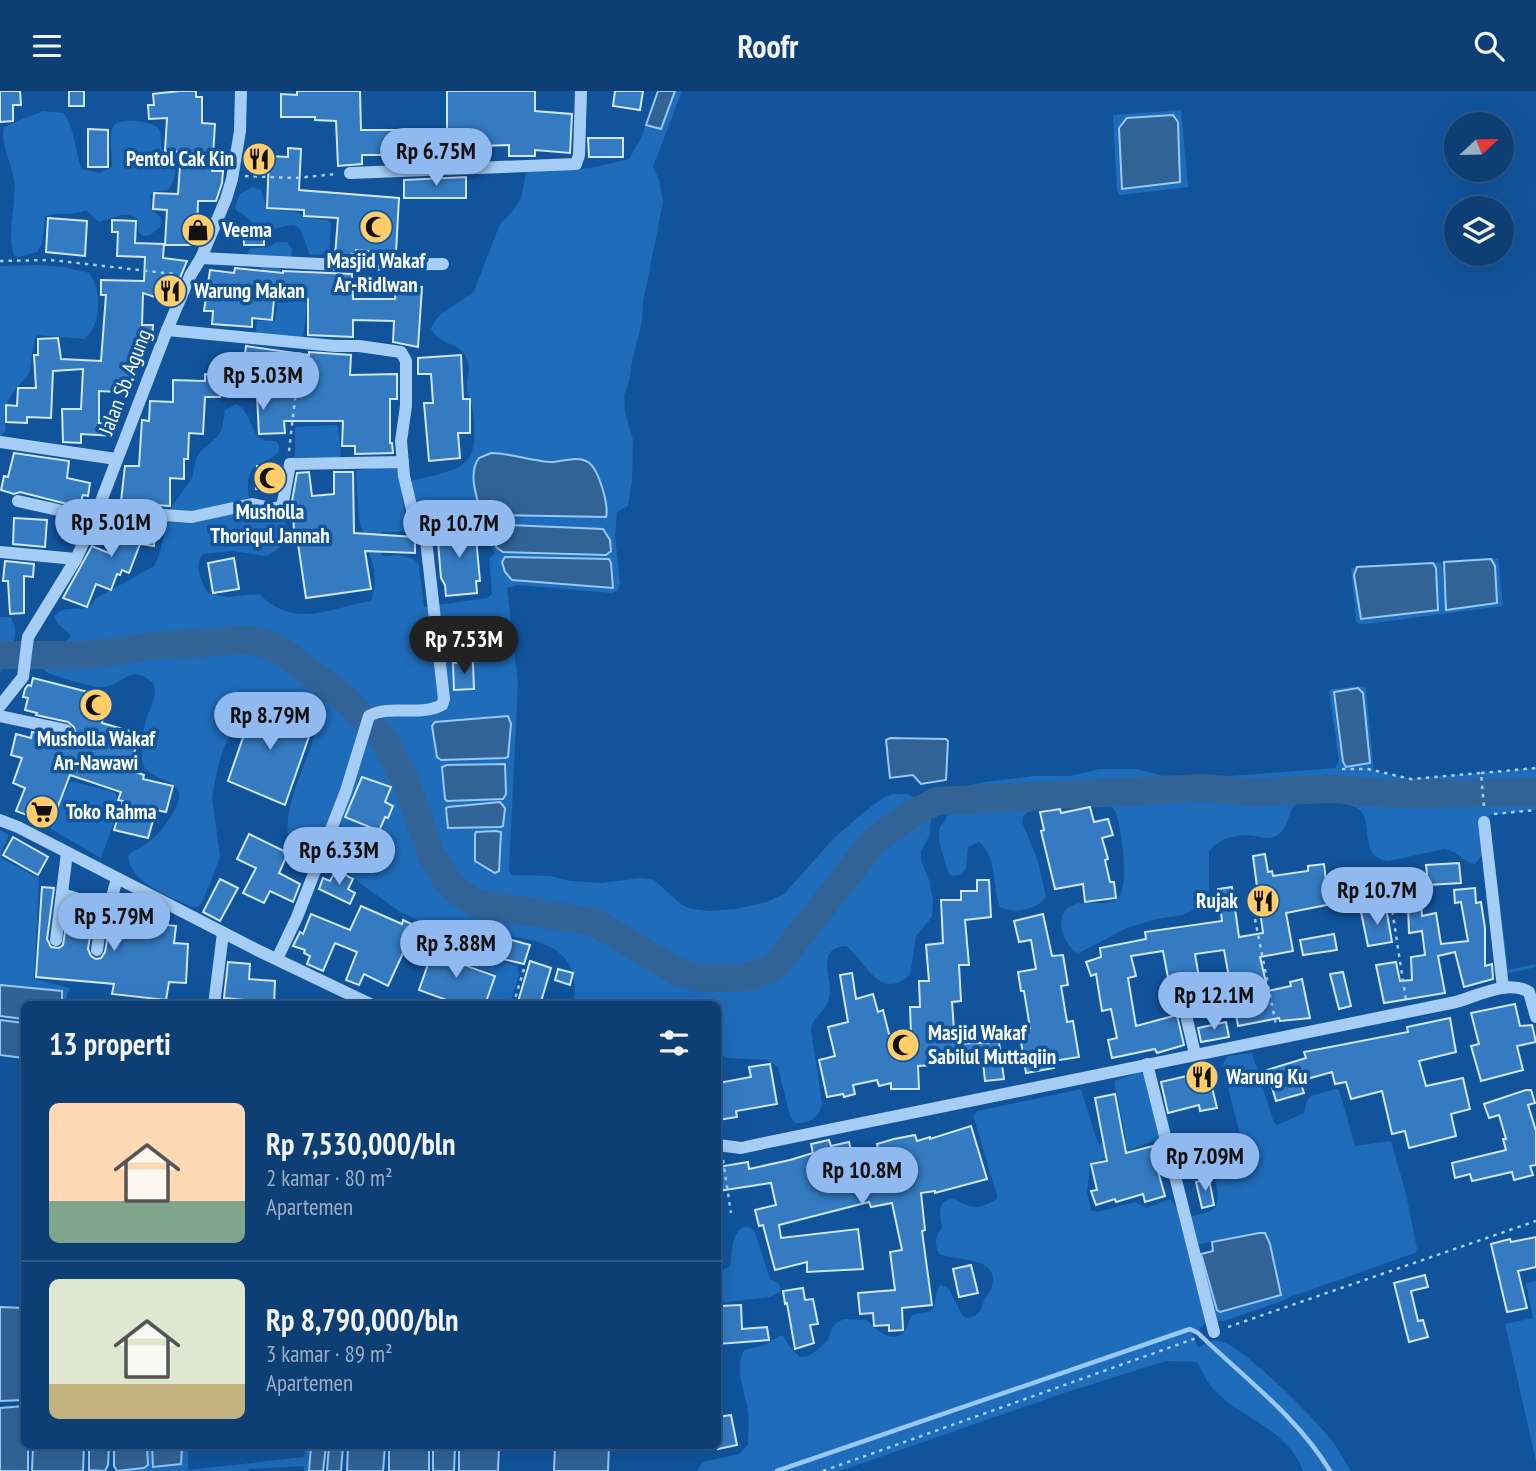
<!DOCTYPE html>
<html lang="id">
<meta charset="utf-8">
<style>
:root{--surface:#0d3f75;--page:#16467a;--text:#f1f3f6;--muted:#9aafc5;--line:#2d5887;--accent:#90b9f0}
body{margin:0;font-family:"PT Sans Narrow",sans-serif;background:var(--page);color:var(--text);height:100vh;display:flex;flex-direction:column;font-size:26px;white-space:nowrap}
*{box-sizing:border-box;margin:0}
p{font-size:23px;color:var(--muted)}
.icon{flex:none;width:38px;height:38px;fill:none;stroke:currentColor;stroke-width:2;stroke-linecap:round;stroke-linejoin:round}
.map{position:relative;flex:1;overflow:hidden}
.details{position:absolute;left:21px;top:910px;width:700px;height:448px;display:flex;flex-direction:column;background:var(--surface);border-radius:10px;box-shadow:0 7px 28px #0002,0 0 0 2px var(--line)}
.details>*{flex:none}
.needle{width:46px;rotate:68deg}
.buttons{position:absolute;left:1444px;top:21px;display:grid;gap:14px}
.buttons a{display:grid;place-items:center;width:70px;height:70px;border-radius:50%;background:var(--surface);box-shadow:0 7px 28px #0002,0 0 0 2px var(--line);font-size:35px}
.price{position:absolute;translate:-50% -60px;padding:0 16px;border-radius:24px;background:var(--accent);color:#111;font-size:23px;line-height:46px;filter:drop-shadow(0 2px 4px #0008)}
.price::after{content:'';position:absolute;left:50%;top:42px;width:21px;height:16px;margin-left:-10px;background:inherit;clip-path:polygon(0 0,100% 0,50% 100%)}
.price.on{background:#222;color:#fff}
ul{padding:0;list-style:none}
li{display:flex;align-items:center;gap:21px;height:175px;padding:0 28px}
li+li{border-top:2px solid var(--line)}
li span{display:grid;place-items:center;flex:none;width:196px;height:140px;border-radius:10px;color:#555}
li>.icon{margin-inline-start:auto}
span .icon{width:84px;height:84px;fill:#fffc;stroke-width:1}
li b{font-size:30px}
h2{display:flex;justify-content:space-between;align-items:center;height:84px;padding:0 28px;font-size:30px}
header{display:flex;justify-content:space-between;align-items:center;height:91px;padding:0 28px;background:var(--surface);font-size:32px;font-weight:700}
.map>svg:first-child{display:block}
</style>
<header><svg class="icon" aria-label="menu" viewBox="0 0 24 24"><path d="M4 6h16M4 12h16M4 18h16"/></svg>Roofr<svg class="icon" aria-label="search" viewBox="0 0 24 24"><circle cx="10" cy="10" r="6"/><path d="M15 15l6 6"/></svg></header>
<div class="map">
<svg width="1536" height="1380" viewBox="0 0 1536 1380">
<rect width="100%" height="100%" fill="#11549c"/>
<g fill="#1f6cba" fill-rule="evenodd">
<path d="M675,0H682L653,76L659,89L663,111L643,211L642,231L632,271L629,291L624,304L625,321L633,349L632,389L628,415L617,421L615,445L620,493L617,500L612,502L517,494L507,497L518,592L509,779L511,784L550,785L570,790L601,792L642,787L654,789L682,814L692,818L710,820L736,818L767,811L785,802L834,747L863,722L883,707L893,703H907L919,709L926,718L931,729L930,743L921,761V770L929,789L933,809L932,826L916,845L910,884C879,911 866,870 846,855C811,858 837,891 828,911C824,921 812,927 811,939L822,1012C820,1027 809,1033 795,1032L790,1025L778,976L767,969L727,967L718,962V914L573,913C583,861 546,848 501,845L496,865L499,869L517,875L519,884L510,913H488L496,883L469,874L468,866C452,858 436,856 434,837L399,820L361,793L339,774L290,751C279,720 308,672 315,641C309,613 282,607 256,603L251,606L223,658L217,680L212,706L220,766L202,812L197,816H192C169,805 131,793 128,765C134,758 143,756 150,750C157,744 164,737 168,730C204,677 142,700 142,666C142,655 142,644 145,633C148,619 159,607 153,592C130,571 125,594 103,596C95,597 51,585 45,580C39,575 37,568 37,560C47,552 61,555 70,547L69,542L60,535L54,526C67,509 87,527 95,508L154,475L159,464L171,417L192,387L196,368L201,360L217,346L222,338L225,319L237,313C249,321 250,335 258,346L266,350H276C289,367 260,367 252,379C246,387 248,398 249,407L280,417C290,440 291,453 266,465L233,460L203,463C193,475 202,491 208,502L227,506L259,503C296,539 328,517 371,510L375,496L374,478L359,428L356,381L358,379L392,375H395L398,380L405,425L412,439L410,441H382L380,444L381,463L383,465L399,464L414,468L419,475L424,516L487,507L492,503L489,467L495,463C487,449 493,446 493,433L478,425L423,427L417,423L411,390C466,377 481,378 472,314C471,309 468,305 467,299C465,286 474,278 464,263C456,251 440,254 431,238C439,217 459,215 474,200L500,133L513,120L521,107L526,81L591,77L629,68L640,49L646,34L661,38ZM496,362L523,369L560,370L598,386L606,426L486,424L481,421L474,387ZM505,434L603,438L610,449ZM452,567L474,568L475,600H454ZM505,673L506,703L442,681L443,676L447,674ZM500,711L503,735L500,736L451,738L446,718L449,716Z"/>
<path d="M1181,19L1188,96L1120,104L1117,99L1113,24Z"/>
<path d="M43,20L63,22C76,38 74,59 82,78L100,82L112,76C113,64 108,47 113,36C118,25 154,30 159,38C162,44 160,54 163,60C177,73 180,82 168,99L153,101L150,105L151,117L161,127L160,136L150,144L143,145L139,141L137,127L129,124H121L99,131L86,119C71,126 56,120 45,126L42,153L37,161L19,166L14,164C6,139 17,114 14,89C12,74 0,52 4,37C5,35 38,22 43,20Z"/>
<path d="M252,96L261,99L267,118L298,121L306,127L328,129L331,133L329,160L323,163L310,164C306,157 304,143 299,137C290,128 272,144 260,137C252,133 247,124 237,120L235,116L240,103Z"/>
<path d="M277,151H287L292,158L291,167L280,177L281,188L264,180L246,165L250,158L268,156Z"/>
<path d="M40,174L64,176L89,182C102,199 102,235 84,248L38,244L35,247L29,283C13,300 0,313 6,339L0,346V175Z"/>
<path d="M302,210L307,213L303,247L258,242L256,240L257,230H275L277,212Z"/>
<path d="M336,334L338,337L341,361L340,366H295V336Z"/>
<path d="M1491,468H1498L1503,515L1366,533H1359L1356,530L1351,477L1357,476L1354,485L1360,525L1363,529L1438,519L1436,477L1433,472L1444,471L1442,473L1446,519L1497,512L1495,475Z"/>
<path d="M0,526H10C23,543 8,565 0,581Z"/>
<path d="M1360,595L1365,596L1366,599L1374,680L1411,688L1536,677V719L1489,724L1508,879L1535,873L1536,876L1501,884L1497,899L1482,764L1475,773C1465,773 1459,760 1444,758L1389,770C1356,766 1376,728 1357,717C1342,709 1312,711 1296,713C1286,723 1290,737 1276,745C1268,749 1263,747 1255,745C1240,742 1218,747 1209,760V799L1200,816L1183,824L1156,828L1127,837L1079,862C1064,857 1054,827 1068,817C1081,806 1100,817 1115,809C1132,801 1121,741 1117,725C1116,720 1112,716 1109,712L1074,710L1028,721L1023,725L1022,731L1038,770L1046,806C1037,819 1013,823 1000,816C992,797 997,764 979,751L968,756L966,778L961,784L951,785L948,781L939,750V738L946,728L955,700L958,697L984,691L1036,685H1070L1100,678H1137L1167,686L1204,687L1335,677L1339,670L1329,600L1332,598Z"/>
<path d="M71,690L116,702V713L119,718L101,767L51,738L61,708Z"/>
<path d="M0,739L9,744L1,762V767L39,787L34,888L70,897L67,903L66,913H62L61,900L0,894Z"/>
<path d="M1252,962L1274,1032L1277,1034L1304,1022L1307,1010L1311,1005L1336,998L1339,999L1355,1055L1391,1050L1406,1103L1417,1158L1415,1162L1290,1206L1282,1210L1224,1230H1207L1199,1239L1192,1242L1198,1257C1205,1253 1210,1249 1218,1250C1242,1252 1317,1331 1334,1352C1340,1361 1345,1371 1351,1380H1303C1288,1338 1242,1328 1214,1299C1207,1291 1202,1280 1197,1271L1166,1270L1064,1302L840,1380H697L702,1371L739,1363L748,1354C748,1341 750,1327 747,1314C743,1298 735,1275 744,1259L762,1255L780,1245H783L790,1256L800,1266H806L816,1260L828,1249L832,1237L836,1232L844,1228L867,1229C875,1238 892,1254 904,1241C908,1237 909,1228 912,1224C917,1222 925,1223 930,1220C938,1216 933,1201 941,1194L949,1198L962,1224L966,1227C978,1226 981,1220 984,1210C986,1205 991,1201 992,1195C1000,1165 956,1170 939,1163C934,1151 935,1147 942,1137C941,1124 935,1109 953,1108C972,1117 976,1120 997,1108V1104L973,1024L978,1020L1081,998L1098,1053L1125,1047V1043L1114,990L1138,982H1145L1162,1047L1090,1073L1087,1102L1091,1119L1098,1121L1135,1111L1146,1117L1170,1108L1176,1117L1190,1126C1197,1123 1206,1123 1212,1119C1223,1113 1215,1092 1214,1081L1242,1071L1245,1062L1222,974L1228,965ZM1259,1142L1270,1153L1281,1204L1220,1221L1217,1218L1201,1167L1199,1153Z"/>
<path d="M743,1136L751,1137L755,1142L770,1188L779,1193L781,1200L770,1206L718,1212V1182L730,1175C733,1161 730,1145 743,1136Z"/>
<path d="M1536,1190V1370L1505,1233L1533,1227L1526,1192Z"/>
<path d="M147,1355H152V1373L182,1370V1355H188V1379L304,1366L306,1355H311L309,1380H304V1375L250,1378L248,1380H120L146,1376Z"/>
</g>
<g fill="#326397" stroke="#97c8f8" stroke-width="2">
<path d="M658,0H675L661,38L646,34Z"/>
<path d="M1173,24L1178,31L1180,91L1122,98L1119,37L1127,27Z"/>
<path d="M491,362C511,362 530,370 550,371C562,371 577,364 588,371C599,378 609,415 606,426L486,424L481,421C476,405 468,381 479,367Z"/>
<path d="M505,434L603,438L610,449L611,460L606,464L503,461L496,456L499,438Z"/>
<path d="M505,466L609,468L611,472L613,497L512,489L505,481L502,471Z"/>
<path d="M1491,468L1495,475L1497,512L1446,519L1444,471Z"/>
<path d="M1433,472L1436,477L1438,519L1361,528L1354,484L1357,476Z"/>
<path d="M1358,597L1363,602L1370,672L1346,676L1343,671L1334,601Z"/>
<path d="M508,625L511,633L508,666L505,667L441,669L437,666L432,635L435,631Z"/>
<path d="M890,647L946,648L948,650L946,689L921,693L913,684L890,687L886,649Z"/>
<path d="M505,673L506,703L503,708L447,710L445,708L442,676L447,674Z"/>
<path d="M500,711L505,717L503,735L500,736L448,737L446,717L448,716Z"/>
<path d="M496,740L501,741L499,780L495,782L475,770V743L476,741Z"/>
<path d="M0,894L62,900V913L24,914V928L0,925Z"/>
<path d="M0,929L24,932V967L0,964Z"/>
<path d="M1259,1142H1265L1270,1153L1281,1204L1220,1221L1217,1219L1201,1163L1213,1160L1212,1151Z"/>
<path d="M0,1216L24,1217V1309L0,1310Z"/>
<path d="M24,1315V1354L28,1355V1380H0V1317Z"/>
<path d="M33,1355H84L83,1380H32Z"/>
<path d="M89,1355H109L108,1374L105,1380L89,1379Z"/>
<path d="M114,1355H147L148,1374L144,1377L117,1380L114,1375Z"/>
<path d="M152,1355H182L181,1373L153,1376Z"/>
<path d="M311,1355H326L323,1380H309Z"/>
<path d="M329,1355H343L341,1380H327Z"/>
<path d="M348,1355H385L383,1380H347Z"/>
<rect x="389" y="1355" width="40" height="25"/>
<path d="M433,1355H455L454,1380H433Z"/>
<path d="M459,1355H499L498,1380H459Z"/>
<path d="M555,1355H609L608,1380H554Z"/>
</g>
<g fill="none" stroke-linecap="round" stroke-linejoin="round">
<path stroke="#97c8f8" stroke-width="4.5" d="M777,1380L1190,1238L1198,1242C1243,1286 1297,1325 1330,1380"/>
<path stroke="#326397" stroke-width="28" d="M0,564H89L154,555L248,549L267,553L282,560L345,608L383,647L406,691L431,763L446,788L460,802L478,813L594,831L678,881L700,887H742L762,882L776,874L874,750L912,723L936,710L1204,697L1253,701L1334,698L1394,703L1536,701"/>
</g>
<g fill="#357bc2" stroke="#cee6fe" stroke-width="2">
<path d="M0,0H20L21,14H13V30L0,31Z"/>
<rect x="69" y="0" width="15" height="15"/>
<path d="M180,0H196V6H202V32L215,33L212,80H223L222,92L216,110H198L197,136H203L197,154H165L167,119L153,118L154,102L178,103L181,61L165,60L167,27L149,28L148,14H154L153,3Z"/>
<path d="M297,0H360L361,39H447V0H535V20L572,23L570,62L535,59V65H509V54L481,55V68L404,71V64H362V73L338,75L336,30L315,29V26H281V3L297,4Z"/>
<path d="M615,0H643L640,19L613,15Z"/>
<path d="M88,38L108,39V76H88Z"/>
<path d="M588,47H623V66H589Z"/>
<path d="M288,57L301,58L299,99L399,107L396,162L356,159V163H352V165H335L338,127L304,125V119L267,117L269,65L288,66Z"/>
<path d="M466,86V107H404V89Z"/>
<path d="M48,127L87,130L85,165L46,161Z"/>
<path d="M112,129L136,130L135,152L164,153L163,167L187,170L170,211L143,202L142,234H153L152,251L135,250L133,295L118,294V301L99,300V332L115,333L114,345L81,343V352L63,351L62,318H81L83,278L53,280L51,327L27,326V332L6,331V314L17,315L18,297H36L34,264H38V248L58,247L61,268L101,270L106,204H101V189L144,190L145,166L117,165L118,141H112Z"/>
<rect x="244" y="142" width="20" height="12"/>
<path d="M235,177L283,182V180L352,183L353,208H395L396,194L422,196L418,256L393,251L394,230L353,229V246L308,244V208L274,209L272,229L252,227V236L212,233L213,220H204L210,179L234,182Z"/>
<path d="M246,255L309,264V261L351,264L350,284L397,283V308H390V352H392L393,362L355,363V355H342L343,330H284L285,342L259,343L257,305L220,301V306H205L203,343L189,342L188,368H184V388L170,387V415L137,413L121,410L125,375H139L142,329L149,330L150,310L173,311V289L205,290V283L242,286Z"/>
<path d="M461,264L463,308H470V342H458L460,367L429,370L424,312H433L431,283H418V267Z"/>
<path d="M14,362L69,370L67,387L90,392L88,405L83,404L79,416L20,401L14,403L1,399L4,385L8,386Z"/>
<path d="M257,375L280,376L276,398H256Z"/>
<path d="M309,381L312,405L334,403V381H353L354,442L415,446V462L365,460L371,498L306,507L296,439H294L292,410L297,382Z"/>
<path d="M14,427L47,429L45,456L13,453Z"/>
<path d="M120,427L156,432L154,455L140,453L129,482L122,479L120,484L117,483L111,499L96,493L87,516L63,507L92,455L109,462L113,428Z"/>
<path d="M475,435L480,490H476L477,502L446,505L445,494L441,487L437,439Z"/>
<path d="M234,467L239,498L213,502L208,472Z"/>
<path d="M5,470L34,473L33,486L24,485V522L10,523L8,490H3Z"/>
<path d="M473,571L474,598L454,599L453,572Z"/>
<path d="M33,587L88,601L107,603L102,632L140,643L129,679L144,684L143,688L173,695L166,721L156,719L148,747L114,739L123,710L118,709L121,701L70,684L51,733L16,720L25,697L13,692L22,667L11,664L16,643L31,647L32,641L68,647L75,640L74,636L68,631L36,624L37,622L25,619L28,607L23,606L25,598L28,594L31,595Z"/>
<path d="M257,606L276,613L274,620L313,634L285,714L228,690Z"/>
<path d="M362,686L391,696L385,711L393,715L388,727L385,726L379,740L345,726Z"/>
<path d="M1090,716L1094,731L1108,728L1113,744L1102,747L1108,768L1105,769L1110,791H1114L1116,807L1085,811L1083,793L1055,798L1041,740L1044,739L1040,721L1060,718L1061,722Z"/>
<path d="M249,743L288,762L279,782L300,793L293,811L270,800L264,812L243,802L256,777L237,768Z"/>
<path d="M13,746L48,766L38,784L3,764Z"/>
<path d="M1265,763L1268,781L1272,780L1273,785L1308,780V775L1324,773L1326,790L1367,784L1371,813L1343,816L1342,811L1286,822L1293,860L1260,866L1268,900L1291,895L1290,891L1302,888L1310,927L1280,930L1279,927L1238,935L1224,859L1195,863L1201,898L1189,901L1186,889L1169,892L1163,860L1131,865L1136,885L1128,887L1136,935L1177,924L1184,954L1157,962L1155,958L1112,967L1108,949L1117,947L1111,918L1102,920L1096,883L1091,885L1086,871L1101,866L1100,857L1146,848L1145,841L1222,830L1218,798L1232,796L1239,846L1263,842L1253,765Z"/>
<path d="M1459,772L1461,792L1428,794L1426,774Z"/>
<path d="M336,779L353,788L348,798L355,802L350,813L319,798L323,787L330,790Z"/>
<path d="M1407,785H1419L1422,825L1436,822L1441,853L1468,850L1461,811L1455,812L1454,799L1475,797L1476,812L1481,811L1485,837V875L1492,873L1493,888L1464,896L1455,861L1438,865L1445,902L1384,912L1376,874L1396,871L1400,890L1412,889L1411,866L1425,864L1422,840L1409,842Z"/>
<path d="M220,788L238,797L220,830L203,821Z"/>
<path d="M977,789H989L991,826L965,829L969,874H959L961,910L952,911L955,953L999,951L1004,988L985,990L983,971L918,975L919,998H891V992L879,995L877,989L853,994L855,1003L844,1006L843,1003L827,1006L819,969L835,965L828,936L848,931L840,884L852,882L856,908L873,903L878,921L883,919L889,943H911L910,916H920L919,890H929L926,854L943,852L941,809H961V800H977Z"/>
<path d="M42,796L54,797L47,848L51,856L59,857L63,854L69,814L86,819V824L93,825L88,858L91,865L96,868L101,867L105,861L110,832L130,835L134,812L146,814L144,831L176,835L174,852L188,853L186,892L169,891L166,909L112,903L114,893L36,886Z"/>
<path d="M361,815L402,833L403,829L420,837L408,864L403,862L388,895L364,883L359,894L346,889L357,861L335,852L323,880L307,873L310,865L304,862L305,859L293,855L300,841L303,843L311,823L350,839Z"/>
<path d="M1386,817L1392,851L1368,855L1361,821Z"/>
<path d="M1043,823L1052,865L1063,864L1068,894L1061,895L1067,931L1073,930L1079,966L1053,970L1054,977L1026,982L1019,938L1030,937L1024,900H1021L1018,881L1036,878L1031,849L1019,851L1014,830Z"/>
<path d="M1334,843L1337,859L1303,864L1300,849Z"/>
<path d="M508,848L530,854L524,873L503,868Z"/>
<path d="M434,856L466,868L464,874L495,885L485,914H460L419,899Z"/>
<path d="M530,870L551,877L540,914H517Z"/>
<path d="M228,871L250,873L249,888L275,890L274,914H255V910L224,907Z"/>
<path d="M558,878L573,882L570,894L555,889Z"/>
<path d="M1343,881L1351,915L1339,918L1330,883Z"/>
<path d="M1515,913L1520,935L1532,934L1536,951L1517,955L1523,979L1481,990L1471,955L1479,953L1471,922Z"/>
<path d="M1450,927L1456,961L1419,970L1426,995L1463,987L1470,1018L1451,1023L1456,1045L1409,1057L1405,1040L1392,1043L1382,1000L1351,1008L1346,991L1335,993L1332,981L1300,990L1304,1002L1276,1010L1267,979L1306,967L1304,961L1408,941L1407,936Z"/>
<path d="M1226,931L1229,946L1201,951L1198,937Z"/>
<path d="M770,973L777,1013L736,1020L737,1026L718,1029V992L751,986L749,976Z"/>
<path d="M1208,980L1217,1017L1200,1020L1199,1014L1168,1022L1161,991Z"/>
<path d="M1526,999H1531L1535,1012L1528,1014L1536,1040V1074L1530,1075L1533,1084L1514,1089L1512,1081L1472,1090L1470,1083L1455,1087L1452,1072L1506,1059L1503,1048H1506L1499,1024L1489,1027L1484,1013Z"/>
<path d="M1115,1003L1126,1062L1153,1055L1158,1073H1156L1165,1105L1145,1111L1143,1103L1116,1111L1115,1108L1096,1114L1091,1100L1097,1099L1091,1073L1107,1070L1095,1007Z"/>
<path d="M971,1035L987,1088L935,1102V1100L921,1102L925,1139L922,1140L932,1214L902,1217L903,1239L889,1240V1234L874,1235L873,1222L860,1223L858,1202L895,1199L890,1161L902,1159L892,1112L871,1116L869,1111L779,1134L781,1147L858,1138L863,1178L807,1181V1171L775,1179L763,1134L759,1135L755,1119L776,1114L771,1092L718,1100V1076L748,1071L749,1078L790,1069L813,1062L811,1053L829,1049L831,1055L849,1051L852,1064L878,1058L877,1053L894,1048L915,1044L917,1050L930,1046V1048Z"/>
<path d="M1232,1050L1236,1066L1202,1073L1198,1057Z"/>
<path d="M1209,1088L1214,1114L1202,1117L1196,1091Z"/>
<path d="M1536,1146V1176L1518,1180L1527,1217L1507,1221L1491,1153L1510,1148L1511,1151Z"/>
<path d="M971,1174L978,1202L959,1206L953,1178Z"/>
<path d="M1425,1184L1428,1196L1411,1200L1418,1230L1423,1229L1428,1246L1409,1251L1394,1192Z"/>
<path d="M803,1197L805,1209L813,1208L818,1233L810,1234L814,1252L795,1258L787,1212L785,1213L783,1200Z"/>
<path d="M741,1214L742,1238L767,1236L769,1249L718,1253V1224L722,1223L721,1215Z"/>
<path d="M731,1324L737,1354L718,1358V1326Z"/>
</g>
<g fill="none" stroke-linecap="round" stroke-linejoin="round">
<g stroke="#a5cdf5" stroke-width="2.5" stroke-dasharray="3.5 5" stroke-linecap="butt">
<path d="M245,85L296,87L336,83"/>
<path d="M0,170L51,169L174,183"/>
<path d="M289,360L300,265"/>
<path d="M1342,678H1368L1411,688L1481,682L1484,716"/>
<path d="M1481,682L1536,677"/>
<path d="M1494,723L1536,719"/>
<path d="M1391,812L1406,909"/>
<path d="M1255,828L1276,934"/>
<path d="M513,914L524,878"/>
<path d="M723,1069L731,1122"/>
<path d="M1228,1236L1536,1130"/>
<path d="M823,1380L1202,1245"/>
</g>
<g stroke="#a5cdf5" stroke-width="12">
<path d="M350,82L576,73L579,64L581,0"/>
<path d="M201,167L340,174L443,173"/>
<path d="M167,239L335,255H359L401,261L406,270V315L401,350L404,385L412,419L426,449L444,608L442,614C419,626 391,613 369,625L346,700L297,826L277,868"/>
<path d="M0,351L116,368"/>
<path d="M18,410L67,421L93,431"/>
<path d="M99,414L136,422L192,426L252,413L271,417H280L283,411L290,373L403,371"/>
<path d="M0,461L76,468"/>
<path d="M0,615L23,586L28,546L76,468L93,431L167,239L190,185L201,167L226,108L232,88L240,40L241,0"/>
<path d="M0,625L66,639"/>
<path d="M0,729L18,736L257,859L372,914"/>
<path d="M1484,731L1503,897"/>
<path d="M62,803L105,816"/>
<path d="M56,849L67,762"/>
<path d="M97,859L102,824L112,806L117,787"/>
<path d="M214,914L223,842"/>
<path d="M1185,920L1195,963"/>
<path d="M1147,973L1214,1241"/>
<path d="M718,1054L741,1057L764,1052L1456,911C1477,905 1509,888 1529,901L1536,926"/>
</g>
</g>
<defs>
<symbol id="restaurant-disc" viewBox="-11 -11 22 22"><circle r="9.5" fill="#ffcd69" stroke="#11549c"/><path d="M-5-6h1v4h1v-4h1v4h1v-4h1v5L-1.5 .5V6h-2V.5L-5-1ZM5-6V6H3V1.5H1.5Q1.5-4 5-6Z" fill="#111"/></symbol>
<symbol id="mosque-disc" viewBox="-11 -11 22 22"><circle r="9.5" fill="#ffcd69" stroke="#11549c"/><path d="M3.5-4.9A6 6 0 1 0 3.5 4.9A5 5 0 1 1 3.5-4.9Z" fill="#111"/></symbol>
<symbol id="shop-disc" viewBox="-11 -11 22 22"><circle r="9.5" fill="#ffcd69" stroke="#11549c"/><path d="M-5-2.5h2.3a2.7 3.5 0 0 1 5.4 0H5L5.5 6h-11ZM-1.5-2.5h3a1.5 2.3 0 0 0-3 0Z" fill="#111"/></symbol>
<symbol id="supermarket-disc" viewBox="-11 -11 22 22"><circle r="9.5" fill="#ffcd69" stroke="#11549c"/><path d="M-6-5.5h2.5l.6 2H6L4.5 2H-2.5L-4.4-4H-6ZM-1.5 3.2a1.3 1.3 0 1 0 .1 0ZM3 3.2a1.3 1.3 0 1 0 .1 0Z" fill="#111"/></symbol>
</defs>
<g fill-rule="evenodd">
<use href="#restaurant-disc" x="240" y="49" width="38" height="38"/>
<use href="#mosque-disc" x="357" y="117" width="38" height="38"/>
<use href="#shop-disc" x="179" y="120" width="38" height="38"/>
<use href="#restaurant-disc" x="151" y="181" width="38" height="38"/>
<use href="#mosque-disc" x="251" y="368" width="38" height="38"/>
<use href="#mosque-disc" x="77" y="595" width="38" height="38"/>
<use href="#supermarket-disc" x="23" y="702" width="38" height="38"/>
<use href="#restaurant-disc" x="1244" y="791" width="38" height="38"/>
<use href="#mosque-disc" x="884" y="935" width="38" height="38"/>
<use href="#restaurant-disc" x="1183" y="967" width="38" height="38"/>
</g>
<g text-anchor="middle" stroke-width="7" stroke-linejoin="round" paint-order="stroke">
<g font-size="21" font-weight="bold" fill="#fff" stroke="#11549c" text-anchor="start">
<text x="234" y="75" text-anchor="end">Pentol Cak Kin</text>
<text x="222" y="146">Veema</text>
<text x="376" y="177" text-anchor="middle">Masjid Wakaf<tspan x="376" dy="24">Ar-Ridlwan</tspan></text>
<text x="194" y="207">Warung Makan</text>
<text x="270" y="428" text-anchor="middle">Musholla<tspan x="270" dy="24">Thoriqul Jannah</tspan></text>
<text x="96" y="655" text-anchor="middle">Musholla Wakaf<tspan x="96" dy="24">An-Nawawi</tspan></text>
<text x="66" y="728">Toko Rahma</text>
<text x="1238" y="817" text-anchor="end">Rujak</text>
<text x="928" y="949">Masjid Wakaf<tspan x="928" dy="24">Sabilul Muttaqiin</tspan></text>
<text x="1226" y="993">Warung Ku</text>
</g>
<g font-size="21" fill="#fff" stroke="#11549c">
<text transform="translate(125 291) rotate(-69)" y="7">Jalan Sb. Agung</text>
</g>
</g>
</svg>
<div class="buttons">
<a><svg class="needle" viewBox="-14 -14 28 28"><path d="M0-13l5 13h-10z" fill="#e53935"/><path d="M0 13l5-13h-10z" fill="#9aafc5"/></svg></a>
<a><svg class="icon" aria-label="layers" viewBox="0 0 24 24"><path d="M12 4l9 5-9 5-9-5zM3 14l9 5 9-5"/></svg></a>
</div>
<b class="price" style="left:436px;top:97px">Rp 6.75M</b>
<b class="price" style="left:263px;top:321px">Rp 5.03M</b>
<b class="price" style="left:111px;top:468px">Rp 5.01M</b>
<b class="price" style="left:459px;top:469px">Rp 10.7M</b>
<b class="price on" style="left:464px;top:585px">Rp 7.53M</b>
<b class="price" style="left:270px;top:661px">Rp 8.79M</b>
<b class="price" style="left:339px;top:796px">Rp 6.33M</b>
<b class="price" style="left:1377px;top:836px">Rp 10.7M</b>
<b class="price" style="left:114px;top:862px">Rp 5.79M</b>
<b class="price" style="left:456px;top:889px">Rp 3.88M</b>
<b class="price" style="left:1214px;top:941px">Rp 12.1M</b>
<b class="price" style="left:1205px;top:1102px">Rp 7.09M</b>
<b class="price" style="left:862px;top:1116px">Rp 10.8M</b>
<section class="details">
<h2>13 properti<svg class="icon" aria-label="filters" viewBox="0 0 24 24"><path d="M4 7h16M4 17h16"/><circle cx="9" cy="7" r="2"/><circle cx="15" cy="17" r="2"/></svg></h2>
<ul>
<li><span style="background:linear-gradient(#ffd9b3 70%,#7fa58c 0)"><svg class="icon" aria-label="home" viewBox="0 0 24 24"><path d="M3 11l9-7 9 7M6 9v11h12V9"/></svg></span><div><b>Rp 7,530,000/bln</b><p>2 kamar · 80 m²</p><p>Apartemen</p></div></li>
<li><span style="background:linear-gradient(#dfe7d0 75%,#c2b280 0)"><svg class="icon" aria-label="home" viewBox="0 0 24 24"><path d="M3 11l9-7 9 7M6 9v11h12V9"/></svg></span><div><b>Rp 8,790,000/bln</b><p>3 kamar · 89 m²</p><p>Apartemen</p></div></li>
</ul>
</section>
</div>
